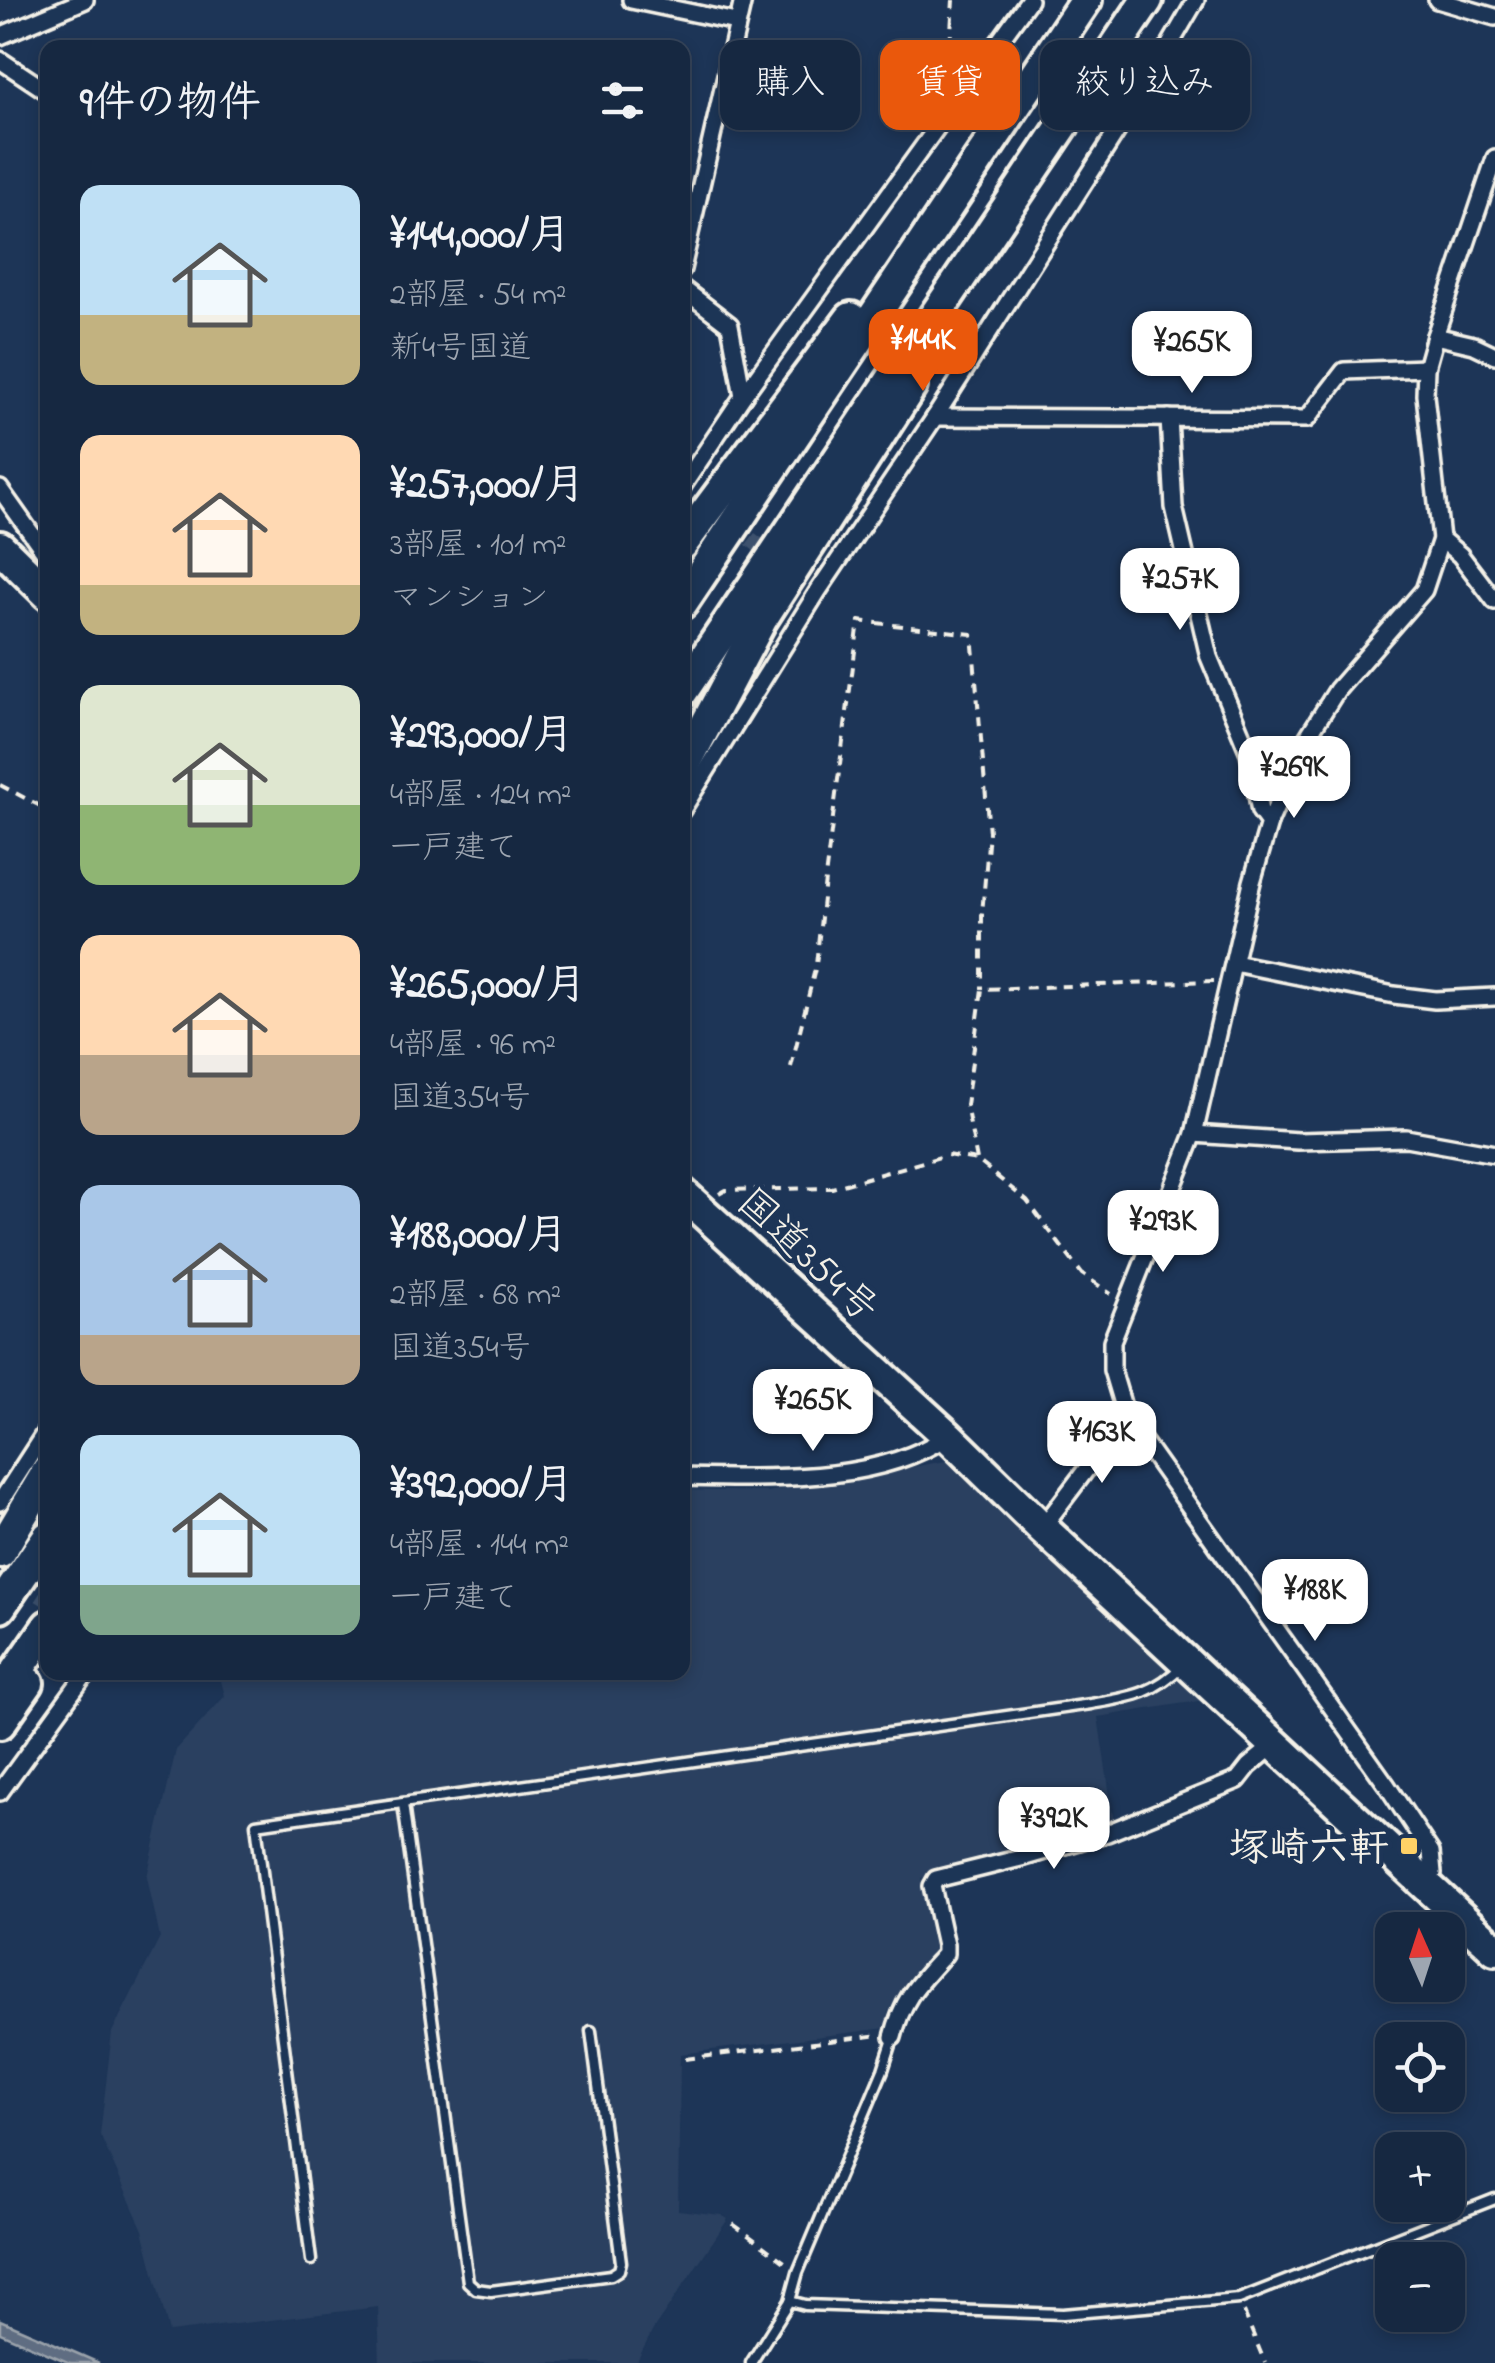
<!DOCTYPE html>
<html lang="ja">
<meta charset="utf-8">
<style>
:root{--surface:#162841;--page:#1f3048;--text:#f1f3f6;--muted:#9ea6b1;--line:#35445a;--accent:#ea580c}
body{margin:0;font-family:"Indie Flower","Klee One",sans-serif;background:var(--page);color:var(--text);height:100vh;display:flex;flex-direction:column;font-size:38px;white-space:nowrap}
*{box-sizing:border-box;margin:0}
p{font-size:32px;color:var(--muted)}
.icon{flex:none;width:55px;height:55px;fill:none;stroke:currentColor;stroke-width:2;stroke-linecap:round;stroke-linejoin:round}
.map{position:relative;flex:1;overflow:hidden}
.side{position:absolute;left:40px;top:40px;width:650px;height:1640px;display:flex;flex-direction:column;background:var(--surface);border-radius:20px;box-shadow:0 5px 15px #0003,0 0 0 2px var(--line)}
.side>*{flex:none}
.hud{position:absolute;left:720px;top:40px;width:625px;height:90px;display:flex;gap:20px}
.needle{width:65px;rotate:357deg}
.buttons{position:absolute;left:1375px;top:1912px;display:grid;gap:20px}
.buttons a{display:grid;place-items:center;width:90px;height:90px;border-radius:20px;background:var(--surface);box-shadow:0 5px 15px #0003,0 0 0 2px var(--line);font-size:50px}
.price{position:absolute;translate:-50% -85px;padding:0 22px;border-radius:20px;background:#fff;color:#222;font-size:32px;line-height:65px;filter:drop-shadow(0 2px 5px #0008)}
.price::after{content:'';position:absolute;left:50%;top:60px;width:30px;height:22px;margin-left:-15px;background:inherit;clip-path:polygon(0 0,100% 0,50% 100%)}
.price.active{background:var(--accent);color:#fff}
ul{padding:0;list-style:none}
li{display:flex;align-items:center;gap:30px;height:250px;padding:0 40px}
li span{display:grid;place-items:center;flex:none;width:280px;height:200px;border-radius:20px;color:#555}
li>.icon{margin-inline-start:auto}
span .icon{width:120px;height:120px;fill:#fffc;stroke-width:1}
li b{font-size:42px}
h2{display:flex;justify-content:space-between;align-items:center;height:120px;padding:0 40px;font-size:42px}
.pill{padding:0 35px;border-radius:20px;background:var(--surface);box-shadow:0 5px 15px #0003,0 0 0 2px var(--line);font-size:35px;line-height:90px}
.pill.active{background:var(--accent);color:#fff}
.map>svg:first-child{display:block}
</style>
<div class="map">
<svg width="1495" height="2363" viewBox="0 0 1495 2363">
<rect width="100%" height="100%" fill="#1d3557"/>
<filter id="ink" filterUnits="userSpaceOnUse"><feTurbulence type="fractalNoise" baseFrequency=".01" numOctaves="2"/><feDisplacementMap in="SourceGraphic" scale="20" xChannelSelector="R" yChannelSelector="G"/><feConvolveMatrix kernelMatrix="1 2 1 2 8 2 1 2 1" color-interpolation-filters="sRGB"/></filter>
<g filter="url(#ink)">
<path fill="#2a4060" d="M946,1461L1204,1700L1098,1717L1114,1822L921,1878L937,1948L935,1955L904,1986L888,2012L886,2028L680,2054L678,2210L721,2215L728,2219L653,2330L636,2363H380L378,2307L169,2332L143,2230L100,2135L112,2032L160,1938L147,1877L176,1750L225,1696L219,1673L682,1672L683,1490L767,1492Z"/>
<path fill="#5e6d82" stroke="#9aa2ab" stroke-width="2.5" d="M0,2320L99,2363H70L0,2333Z"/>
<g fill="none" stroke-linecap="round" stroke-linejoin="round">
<g stroke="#3d516d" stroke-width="15" stroke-dasharray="15 8" stroke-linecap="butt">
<path d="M732,525L777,559"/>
<path d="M0,1570L48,1600"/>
</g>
<defs>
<g id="lane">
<path d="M403,1804L468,2282L476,2289L491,2291L611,2275L619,2270L621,2262L591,2031"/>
<path d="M311,2260L256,1824L1091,1704C1130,1697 1153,1695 1183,1665"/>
<path d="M790,2301L805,2305L1063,2314L1239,2299L1495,2199"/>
<path d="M751,2363L790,2301L798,2272L883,2070L893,2039"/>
</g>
<g id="street">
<path d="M631,0L736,22"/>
<path d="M1437,0L1495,17"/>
<path d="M0,36L85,0"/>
<path d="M0,60L48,92"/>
<path d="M682,269L743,0"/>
<path d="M682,288L730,325L743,396"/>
<path d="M1435,336L1474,345L1495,355"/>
<path d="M935,417L1307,419L1344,371L1426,368"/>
<path d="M1169,418L1174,507L1209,657L1249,753L1260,811L1269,823"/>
<path d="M682,487L743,396L1029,0"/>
<path d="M0,489L48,557"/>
<path d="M1441,539L1460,555L1495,601"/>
<path d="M682,810L818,591L935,417L1145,87L1196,0"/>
<path d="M1234,963L1394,995L1435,1000L1495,997"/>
<path d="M1194,1134L1298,1141L1406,1138L1495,1154"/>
<path d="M682,1477C767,1478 875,1485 948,1436"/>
<path d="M0,1502L48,1428"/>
<path d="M1042,1528L1126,1417"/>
<path d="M0,1792L87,1672"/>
<path d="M1428,1886L1433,1873L1431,1852L1386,1784L1126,1417L1112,1370V1341L1194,1134L1252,882L1269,823L1305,741L1337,690L1424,590L1441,539L1425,395L1426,368L1435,336L1495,158"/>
<path d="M893,2037C903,1997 918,1984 945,1954V1945L932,1886L936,1879L1025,1857L1107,1833L1238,1780L1249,1766L1274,1745"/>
</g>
<g id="highway">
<path d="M682,544L851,318"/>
<path d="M0,547L48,594"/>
<path d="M682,603L1086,0"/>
<path d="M682,692L1147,0"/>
<path d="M682,770L761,620L911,386"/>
<path d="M682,1193L948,1436L1042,1528L1495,1949"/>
<path d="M0,1552L48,1471"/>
<path d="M0,1607L48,1537"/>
<path d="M0,1696L48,1626"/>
<path d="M0,1723L28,1683"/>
</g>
</defs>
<use href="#lane" stroke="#f4f1e8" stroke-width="15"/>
<use href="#street" stroke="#f4f1e8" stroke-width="22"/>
<use href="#highway" stroke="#f4f1e8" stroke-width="38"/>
<g stroke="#f4f1e8" stroke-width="4" stroke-dasharray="10 8" stroke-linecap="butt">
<path d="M948,80L953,0"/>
<path d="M0,785L48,810"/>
<path d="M791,1067L816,965L826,870L859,621L972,634L989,832L982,914V989"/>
<path d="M977,1160L966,1105L982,989L1214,981"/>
<path d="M719,1194L726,1190L832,1188L947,1155L977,1160L1027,1201L1082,1274L1111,1294"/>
<path d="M685,2059L879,2035"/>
<path d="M733,2224L786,2263"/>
<path d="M1244,2312L1265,2363"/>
</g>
<use href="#lane" stroke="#1d3557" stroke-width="8"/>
<use href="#street" stroke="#1d3557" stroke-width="15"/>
<use href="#highway" stroke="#1d3557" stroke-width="30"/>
</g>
</g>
<rect fill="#ffd166" stroke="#1d3557" stroke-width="4" x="1399" y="1836" width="20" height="20" rx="5"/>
<g text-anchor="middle" stroke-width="9" stroke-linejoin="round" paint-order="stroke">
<g font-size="40" fill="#f4f1e8" stroke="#1d3557">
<text transform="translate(809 1254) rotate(43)" y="14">国道354号</text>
</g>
<g font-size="40" font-weight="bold" fill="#f4f1e8" stroke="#1d3557" text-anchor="end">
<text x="1389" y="1860">塚崎六軒</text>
</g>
</g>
</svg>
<div class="buttons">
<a><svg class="needle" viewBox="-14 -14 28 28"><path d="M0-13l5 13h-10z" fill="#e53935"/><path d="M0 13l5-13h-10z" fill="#9ea6b1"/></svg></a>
<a><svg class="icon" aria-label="locate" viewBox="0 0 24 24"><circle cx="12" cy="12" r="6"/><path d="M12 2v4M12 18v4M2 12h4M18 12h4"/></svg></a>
<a>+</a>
<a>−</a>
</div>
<b class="price active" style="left:923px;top:394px">¥144K</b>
<b class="price" style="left:1192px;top:396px">¥265K</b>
<b class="price" style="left:1180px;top:633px">¥257K</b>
<b class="price" style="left:1294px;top:821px">¥269K</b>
<b class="price" style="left:1163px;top:1275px">¥293K</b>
<b class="price" style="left:813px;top:1454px">¥265K</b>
<b class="price" style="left:1102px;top:1486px">¥163K</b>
<b class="price" style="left:1315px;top:1644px">¥188K</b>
<b class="price" style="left:1054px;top:1872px">¥392K</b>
<div class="hud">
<a class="pill">購入</a>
<a class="pill active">賃貸</a>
<a class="pill">絞り込み</a>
</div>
<section class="side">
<h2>9件の物件<svg class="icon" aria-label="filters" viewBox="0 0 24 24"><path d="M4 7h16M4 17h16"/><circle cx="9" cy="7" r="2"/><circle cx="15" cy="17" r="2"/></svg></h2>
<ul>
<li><span style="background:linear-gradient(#bfe0f5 65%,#c2b280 0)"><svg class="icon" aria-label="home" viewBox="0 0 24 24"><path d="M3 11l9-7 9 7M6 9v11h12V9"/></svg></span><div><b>¥144,000/月</b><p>2部屋 · 54 m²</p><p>新4号国道</p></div></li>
<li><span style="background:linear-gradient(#ffd9b3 75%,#c2b280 0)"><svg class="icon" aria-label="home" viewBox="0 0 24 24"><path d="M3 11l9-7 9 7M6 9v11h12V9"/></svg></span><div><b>¥257,000/月</b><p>3部屋 · 101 m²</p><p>マンション</p></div></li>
<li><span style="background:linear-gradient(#dfe7d0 60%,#8fb573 0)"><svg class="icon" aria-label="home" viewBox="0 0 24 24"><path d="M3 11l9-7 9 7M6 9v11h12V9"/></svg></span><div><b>¥293,000/月</b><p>4部屋 · 124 m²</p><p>一戸建て</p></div></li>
<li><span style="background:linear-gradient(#ffd9b3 60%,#b9a48a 0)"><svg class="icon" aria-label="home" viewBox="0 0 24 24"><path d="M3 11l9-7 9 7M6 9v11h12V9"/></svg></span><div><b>¥265,000/月</b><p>4部屋 · 96 m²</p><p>国道354号</p></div></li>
<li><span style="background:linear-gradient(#a9c7e8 75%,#b9a48a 0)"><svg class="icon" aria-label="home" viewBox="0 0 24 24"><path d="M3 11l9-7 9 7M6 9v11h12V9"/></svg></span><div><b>¥188,000/月</b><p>2部屋 · 68 m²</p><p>国道354号</p></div></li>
<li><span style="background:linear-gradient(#bfe0f5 75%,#7fa58c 0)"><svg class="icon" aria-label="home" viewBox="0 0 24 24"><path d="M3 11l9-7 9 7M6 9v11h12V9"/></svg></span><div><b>¥392,000/月</b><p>4部屋 · 144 m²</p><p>一戸建て</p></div></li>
</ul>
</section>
</div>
